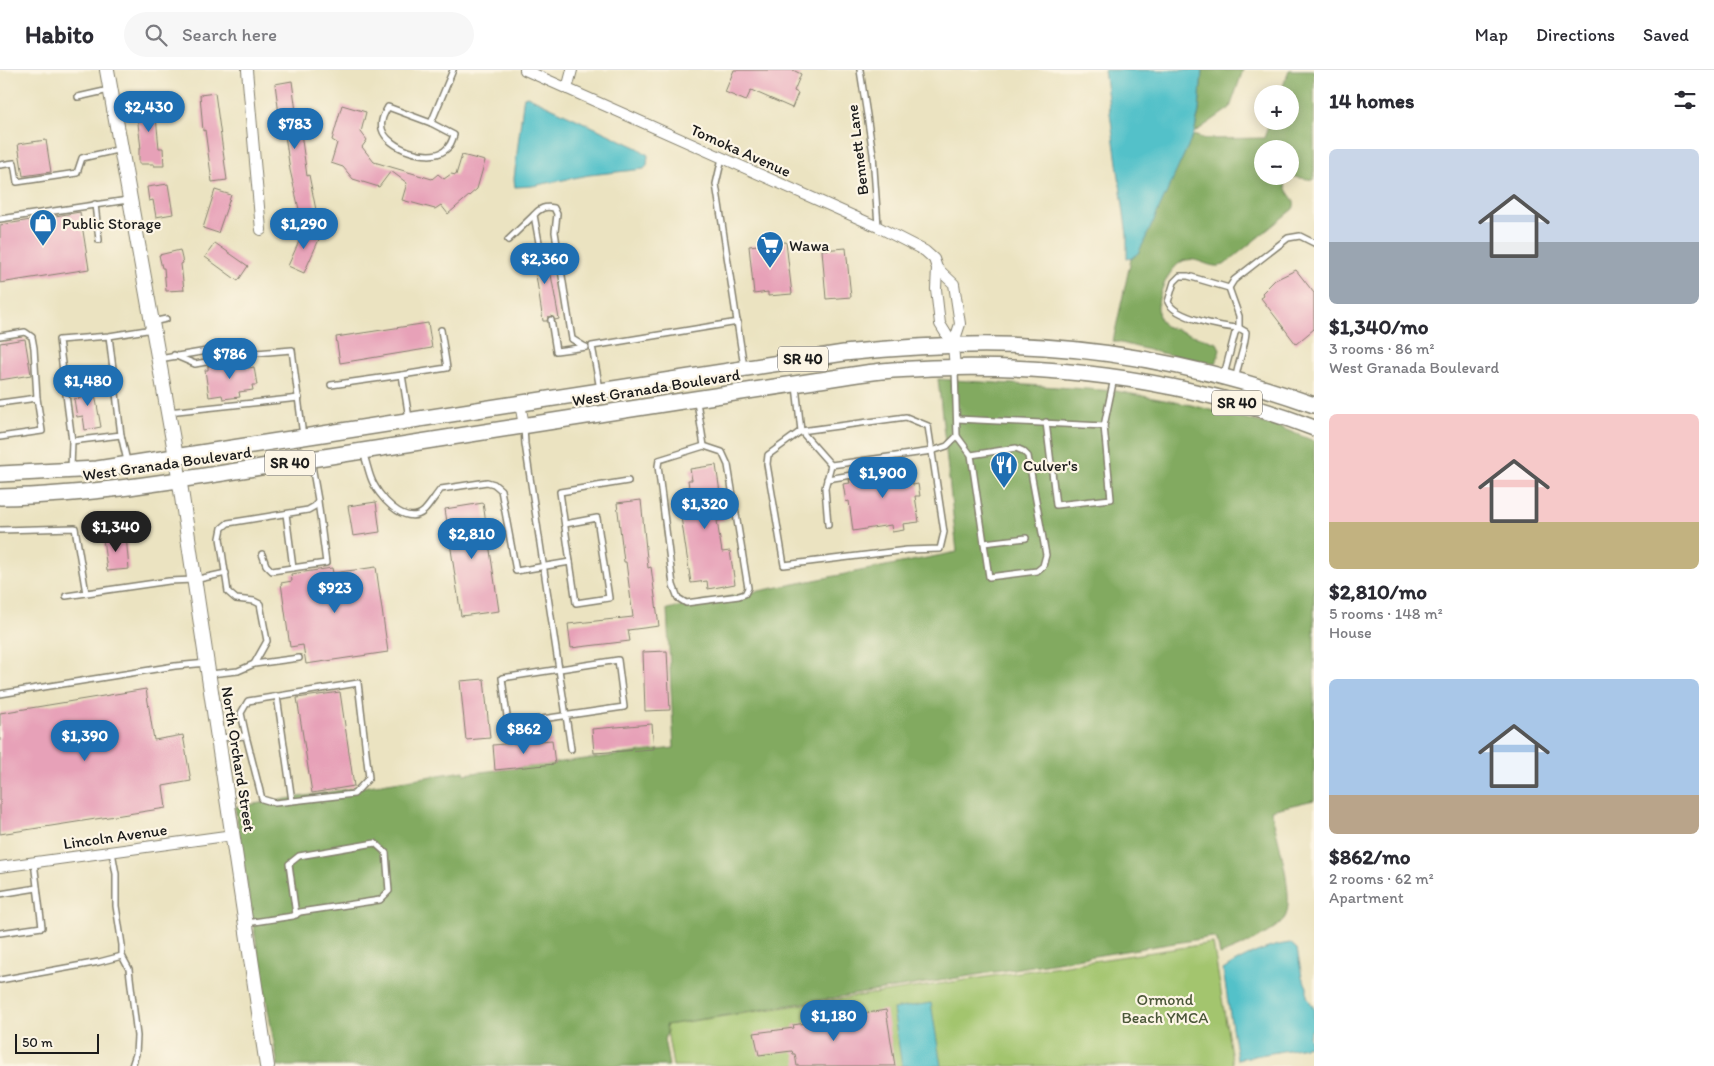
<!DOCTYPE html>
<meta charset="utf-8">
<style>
:root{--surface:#fff;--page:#f7f7f7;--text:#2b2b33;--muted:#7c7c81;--line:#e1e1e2;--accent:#1f6fb2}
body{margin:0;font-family:Itim,sans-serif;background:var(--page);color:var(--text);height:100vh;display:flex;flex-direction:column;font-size:19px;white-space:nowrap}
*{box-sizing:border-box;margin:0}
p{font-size:16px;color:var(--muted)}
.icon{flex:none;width:28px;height:28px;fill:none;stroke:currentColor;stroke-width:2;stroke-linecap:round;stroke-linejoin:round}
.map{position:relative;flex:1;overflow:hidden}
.sheet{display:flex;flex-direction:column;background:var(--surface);width:400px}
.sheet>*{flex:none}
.fabs{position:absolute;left:1254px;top:15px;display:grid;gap:10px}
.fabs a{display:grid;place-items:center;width:45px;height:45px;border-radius:50%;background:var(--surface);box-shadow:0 2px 12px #0003;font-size:25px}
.scale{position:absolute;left:15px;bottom:12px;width:84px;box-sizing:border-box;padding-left:5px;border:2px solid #1c1c1c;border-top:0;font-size:14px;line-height:18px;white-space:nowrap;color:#1c1c1c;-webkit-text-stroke:4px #fcf5e5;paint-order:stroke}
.price{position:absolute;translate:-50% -42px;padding:0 11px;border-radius:18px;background:var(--accent);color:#fff;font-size:16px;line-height:32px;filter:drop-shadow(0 1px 2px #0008)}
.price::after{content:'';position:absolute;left:50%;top:30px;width:15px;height:11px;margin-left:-8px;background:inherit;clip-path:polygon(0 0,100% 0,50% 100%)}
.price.active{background:#222;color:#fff}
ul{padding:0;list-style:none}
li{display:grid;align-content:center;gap:10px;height:265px;padding:0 15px}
li span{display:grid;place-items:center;height:155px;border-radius:8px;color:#555}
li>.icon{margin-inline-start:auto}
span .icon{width:90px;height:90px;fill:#fffc;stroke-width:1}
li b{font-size:21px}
h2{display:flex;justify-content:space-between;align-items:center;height:60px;padding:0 15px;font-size:21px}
header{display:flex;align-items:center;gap:30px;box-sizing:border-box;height:70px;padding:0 25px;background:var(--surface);border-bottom:1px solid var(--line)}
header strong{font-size:24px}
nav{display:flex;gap:28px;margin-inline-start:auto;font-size:18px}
.search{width:350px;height:45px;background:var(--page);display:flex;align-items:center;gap:12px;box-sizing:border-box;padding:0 18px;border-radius:28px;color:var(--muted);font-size:19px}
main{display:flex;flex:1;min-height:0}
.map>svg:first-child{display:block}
</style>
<header>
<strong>Habito</strong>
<div class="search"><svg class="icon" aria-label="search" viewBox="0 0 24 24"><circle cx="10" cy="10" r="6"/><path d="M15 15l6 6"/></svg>Search here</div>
<nav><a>Map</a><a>Directions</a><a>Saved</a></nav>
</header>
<main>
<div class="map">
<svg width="1314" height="996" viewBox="0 0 1314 996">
<rect width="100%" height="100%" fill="#fcf5e5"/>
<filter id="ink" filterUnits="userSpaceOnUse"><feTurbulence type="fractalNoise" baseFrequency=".02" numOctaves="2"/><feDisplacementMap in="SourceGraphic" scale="10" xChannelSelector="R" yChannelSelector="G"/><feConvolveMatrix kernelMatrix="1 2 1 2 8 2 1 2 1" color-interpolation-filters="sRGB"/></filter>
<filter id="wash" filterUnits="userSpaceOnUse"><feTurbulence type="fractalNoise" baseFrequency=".0096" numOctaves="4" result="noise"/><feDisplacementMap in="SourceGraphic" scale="20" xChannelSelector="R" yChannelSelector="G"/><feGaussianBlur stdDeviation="1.12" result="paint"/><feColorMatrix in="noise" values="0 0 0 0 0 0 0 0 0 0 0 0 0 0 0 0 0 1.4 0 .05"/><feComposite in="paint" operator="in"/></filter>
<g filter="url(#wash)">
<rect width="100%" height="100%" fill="#ebe3c1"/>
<path fill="#a3c56e" stroke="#607045" d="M1213,873L1233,996H673L666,955Z"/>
<g fill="#82aa61" stroke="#4f633e">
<path d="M1202,0H1243L1230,38L1194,63L1199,41Z"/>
<path d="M1289,0H1314V110L1289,106L1290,79H1262V106H1287L1285,108C1282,124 1299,128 1293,139L1224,195C1210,200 1199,187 1186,190C1171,193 1157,225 1158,238C1158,246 1160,251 1165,256L1217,273L1220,279L1216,294L1161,283L1113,271L1131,189L1138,183L1193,65L1206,69L1264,68L1270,51H1290V24H1280Z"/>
<path d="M938,309L1116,321L1191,335L1279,357L1314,371V730L1271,740C1276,762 1297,832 1284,849C1270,866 1239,877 1220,885L1217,870L1212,867L666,955L667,963L664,969L669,996H278L252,848L235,737L464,701L465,704L674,678L667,539L957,482Z"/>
</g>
<g fill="#53c1c9" stroke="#386e72">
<path d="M1104,0H1202L1199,41L1194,63L1144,172L1138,183L1131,189L1127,188V165Z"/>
<path d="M527,26L638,78L648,85L647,96L644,99L589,105L532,116L515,117L514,109L523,32L524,27Z"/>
<path d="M1290,873L1297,879L1302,907L1307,917V926L1314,939V956L1309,965L1311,976L1237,989L1223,900C1242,887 1267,876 1290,873Z"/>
<path d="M931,933L941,996H902L893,939Z"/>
</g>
<g id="blocks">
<g fill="#e7a1b8">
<path d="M734,0H793L801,4L794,21L798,23L792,38L751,20L746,31L725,22Z"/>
<path d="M292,11L298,57L300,56L307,106L309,105L317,145L301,148L290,100L282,44H279L275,14Z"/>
<path d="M215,23L227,110L212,112L205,60L203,61L200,25Z"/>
<path d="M154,26L159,78H163L164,96H154V94H139V79H141L135,28Z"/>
<path d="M342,35L366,42L361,62L367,70L362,77L374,92L432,109L438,104L444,109L451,104L456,105L462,85L485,91L477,119L448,144L441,135L435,139L402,130L407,113L391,101L379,117L353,109L343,97L331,93L337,73L332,70Z"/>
<path d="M46,70L51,102L23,106L18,74Z"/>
<path d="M168,114L173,144L156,147L153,130L149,131L147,117Z"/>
<path d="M215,120L231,125L218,163L203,158Z"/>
<path d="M80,142L89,199L0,213V155Z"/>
<path d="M305,158L321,165L304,203L288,196Z"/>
<path d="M786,172L792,224L768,226V222L754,224L749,176Z"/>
<path d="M215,173L248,196L238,211L205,187Z"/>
<path d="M544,177H546L559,249L555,250L551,246L548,247L547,251H543L532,179L536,178L540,182L543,181Z"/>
<path d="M846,178L851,227L826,229L822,180Z"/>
<path d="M180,180L183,193L181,194L184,220L166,221L164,198H162L159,185Z"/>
<path d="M1296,200L1314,223V259L1296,274L1261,228L1264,226L1262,223L1275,210Z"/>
<path d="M428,253L432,278L340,293L336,267Z"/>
<path d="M25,269L31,305L0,310V273Z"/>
<path d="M225,293V297L248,294V298L254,297L257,315H252L253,320L239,322L240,327L223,329L222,325L209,327L205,300H208V296Z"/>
<path d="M93,313L101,357L85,360L83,346L77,347L74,329L81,328L79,315Z"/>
<path d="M909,393L913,415L918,414L920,426H915L919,452L903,454L904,460L892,462L891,455L853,461L849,431L846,432L843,414L850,413L849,410L878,406L876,398Z"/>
<path d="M716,395L724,450L717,451L722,482L730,481L735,514L708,519L707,511L691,513L678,427L690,425L688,410H692L690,399Z"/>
<path d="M641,430L648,498L651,497L659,556L628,560L630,571L571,578L568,554L633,547L626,492H624L617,433Z"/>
<path d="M376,432L380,462L353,466L348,436Z"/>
<path d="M483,433L499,541L461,546L445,439Z"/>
<path d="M126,466L129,499L107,501L103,468Z"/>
<path d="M376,497L388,582L306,594L303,575L290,577L281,513L292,511L291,504L332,498L333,503Z"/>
<path d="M667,581L670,640L645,641L643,582Z"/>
<path d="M484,609L490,668L466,670L460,611Z"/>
<path d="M146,619L154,670L183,665L191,711L163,716L166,738L0,764V643Z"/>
<path d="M340,622L354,716L312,723L297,628Z"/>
<path d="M652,654L654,679L594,683L592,659Z"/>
<path d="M552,670L555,694L495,700L493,675Z"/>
<path d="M886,940L895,996H797L795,984H793L792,981L759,985L754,963L794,958L793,955Z"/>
</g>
</g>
</g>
<g filter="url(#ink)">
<use href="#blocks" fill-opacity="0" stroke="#84806e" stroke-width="1"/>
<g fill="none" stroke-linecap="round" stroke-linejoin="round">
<defs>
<g id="lane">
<path d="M860,0L873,84L878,156"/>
<path d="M78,27L109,20"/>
<path d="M388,37L431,53L454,65C452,71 450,77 444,81C428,92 387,78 382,59C380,51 384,44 388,37Z"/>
<path d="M431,53L453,0"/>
<path d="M722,88L716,114L744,297"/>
<path d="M0,95L14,93L17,112L77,103L82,88L121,79"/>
<path d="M95,134L99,170"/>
<path d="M0,149L128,130"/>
<path d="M508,170L534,145"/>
<path d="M540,178L534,145C540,138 545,136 554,138L557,144L555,162L572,269L585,277"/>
<path d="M1180,206H1188L1229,218L1239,246V258C1222,257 1175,248 1168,232L1174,212Z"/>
<path d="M1229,218L1234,210L1288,168L1300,166L1314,173"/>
<path d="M551,250L556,281L586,277"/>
<path d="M152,252L166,249"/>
<path d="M0,266L25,262L32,267L34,278L37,328"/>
<path d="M109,266L121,365L72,371L59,270L109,266L153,259"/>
<path d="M174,285L195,294L255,283"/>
<path d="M159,289L243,275L256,283L292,280L303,366"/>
<path d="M1224,305L1235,263L1239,258L1246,262C1245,278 1238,292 1236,307"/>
<path d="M331,315L402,305"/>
<path d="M796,316L801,361L831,395L932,381L947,376L957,366L955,300"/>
<path d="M600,319L592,276L738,252"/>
<path d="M697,332L704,376"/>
<path d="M0,333L37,328L42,361L0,367"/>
<path d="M168,342L299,328"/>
<path d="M906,347L928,356L944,462L940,479L907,480L784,495L767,394L768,385L801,361Z"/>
<path d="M409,348L402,305L447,298L441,260"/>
<path d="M957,349L1104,356"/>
<path d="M1046,352L1056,435L1111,429L1104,356L1114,308"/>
<path d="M524,356L525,374L571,679"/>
<path d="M121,365L127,391"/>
<path d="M957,366L971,385L989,507L1037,501L1043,496L1046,485L1028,386L1023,381L1016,378L971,385"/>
<path d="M704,376L722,382L728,395L748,518L745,524L739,526L686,533L678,528L673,515L658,396L659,390Z"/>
<path d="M363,382C366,390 368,400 371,408C377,425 405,458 424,441C430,435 435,426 441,419L487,412L494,414L501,420L516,501L570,492L560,422L628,411"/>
<path d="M71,398L72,371"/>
<path d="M827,409L871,402L869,390"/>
<path d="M286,444L293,498"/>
<path d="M565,454L597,448L609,528L576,533L570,492"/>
<path d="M828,455L825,418L831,395"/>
<path d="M0,460L75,458L86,523"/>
<path d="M984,473L1026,468"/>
<path d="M262,484L266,495L272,501L326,493L318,431"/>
<path d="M66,526L169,511L194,510L226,503"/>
<path d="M618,590L624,637L508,654L502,608Z"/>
<path d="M254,594L299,588"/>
<path d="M210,604L238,601L254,594L267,571L260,534L254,531L236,529L228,522L220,468L222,458L228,453L308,440L315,436L318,430L311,390"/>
<path d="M0,624L175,596L207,593"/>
<path d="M277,626L292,731"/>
<path d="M219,668L246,666L241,643L248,631L358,613L369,708L354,724L275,733L262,729L246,666"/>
<path d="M112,782L116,804V836L122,875V886L129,899L137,966L136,984L132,996"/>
<path d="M0,824L37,818"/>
<path d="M247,853L293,846L300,842L380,830L389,821L386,783L375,773L299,786L289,794L296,845"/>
<path d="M0,863L42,857L34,792"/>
<path d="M0,910L99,892L122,886"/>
</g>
<g id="street">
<path d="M247,0L261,160"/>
<path d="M525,0L878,157L925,181L934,189L937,198L954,214L960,254L953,275L955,298"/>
<path d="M567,19L572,0"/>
<path d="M937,198L936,219L940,254L953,275"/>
<path d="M520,334L524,355"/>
<path d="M0,797L233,765"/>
</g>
<path id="secondary" d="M107,0L176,387L267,996"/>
<g id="primary">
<path d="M0,404L97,399L844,283C895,278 947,274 999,275C1106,277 1214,299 1314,335"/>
<path d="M0,427C103,425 204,406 305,390C435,369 565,349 695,329C734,323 774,317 814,311C840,307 867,302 893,300C1035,290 1181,307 1314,358"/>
</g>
</defs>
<use href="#lane" stroke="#84806e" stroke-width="8"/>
<use href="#street" stroke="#84806e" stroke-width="12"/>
<use href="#secondary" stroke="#84806e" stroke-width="16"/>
<use href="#primary" stroke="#84806e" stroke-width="18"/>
<use href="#lane" stroke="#fff" stroke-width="5"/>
<use href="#street" stroke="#fff" stroke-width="10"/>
<use href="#secondary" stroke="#fff" stroke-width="14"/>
<use href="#primary" stroke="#fff" stroke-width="15"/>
</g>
</g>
<defs>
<symbol id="shop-pin" viewBox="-11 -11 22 30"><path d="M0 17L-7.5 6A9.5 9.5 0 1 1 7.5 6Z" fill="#1f6fb2" stroke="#fcf5e5"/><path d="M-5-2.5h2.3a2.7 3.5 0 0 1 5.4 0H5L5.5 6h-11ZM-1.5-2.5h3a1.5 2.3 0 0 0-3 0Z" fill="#fff"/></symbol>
<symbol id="supermarket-pin" viewBox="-11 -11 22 30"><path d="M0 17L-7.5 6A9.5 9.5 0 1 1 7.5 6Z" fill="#1f6fb2" stroke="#fcf5e5"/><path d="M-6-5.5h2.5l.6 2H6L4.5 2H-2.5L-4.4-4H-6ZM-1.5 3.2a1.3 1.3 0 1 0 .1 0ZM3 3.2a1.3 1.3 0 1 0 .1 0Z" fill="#fff"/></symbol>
<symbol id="restaurant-pin" viewBox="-11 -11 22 30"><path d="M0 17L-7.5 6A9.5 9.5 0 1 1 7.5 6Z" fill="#1f6fb2" stroke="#fcf5e5"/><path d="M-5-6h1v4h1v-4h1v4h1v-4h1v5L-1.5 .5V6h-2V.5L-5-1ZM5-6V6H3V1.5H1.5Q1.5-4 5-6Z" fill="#fff"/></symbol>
</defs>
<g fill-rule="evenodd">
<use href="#shop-pin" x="27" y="137" width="32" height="43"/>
<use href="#supermarket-pin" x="754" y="159" width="32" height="43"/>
<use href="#restaurant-pin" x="988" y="379" width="32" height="43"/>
</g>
<g text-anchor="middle" stroke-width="4.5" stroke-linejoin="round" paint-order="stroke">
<g fill="#fcf5e5" stroke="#5f5d58" stroke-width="1">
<rect x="778" y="276.5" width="50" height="25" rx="4"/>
<rect x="1212" y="320.5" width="50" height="25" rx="4"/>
<rect x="265" y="380.5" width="50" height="25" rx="4"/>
</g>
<g font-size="15" font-weight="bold" fill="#1c1c1c">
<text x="803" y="294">SR 40</text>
<text x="1237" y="338">SR 40</text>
<text x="290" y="398">SR 40</text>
</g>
<g font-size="16" fill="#1c1c1c" stroke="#fcf5e5">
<text transform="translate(741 80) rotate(24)" y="6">Tomoka Avenue</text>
<text transform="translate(857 80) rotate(-97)" y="6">Bennett Lane</text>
<text transform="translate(656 317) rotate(-9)" y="6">West Granada Boulevard</text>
<text transform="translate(167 393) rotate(-8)" y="6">West Granada Boulevard</text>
<text transform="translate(239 689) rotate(81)" y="6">North Orchard Street</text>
<text transform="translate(115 766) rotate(-8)" y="6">Lincoln Avenue</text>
</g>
<g font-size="16" fill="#1c1c1c" stroke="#fcf5e5" text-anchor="start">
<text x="62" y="159">Public Storage</text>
<text x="789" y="181">Wawa</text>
<text x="1023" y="401">Culver's</text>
</g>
<g font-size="16" fill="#4b5739" stroke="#fcf5e5">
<text x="1165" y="935">Ormond<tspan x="1165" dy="18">Beach YMCA</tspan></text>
</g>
</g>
</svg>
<div class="fabs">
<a>+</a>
<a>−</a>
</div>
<div class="scale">50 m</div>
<b class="price" style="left:149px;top:63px">$2,430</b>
<b class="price" style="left:295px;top:80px">$783</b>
<b class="price" style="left:304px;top:180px">$1,290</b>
<b class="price" style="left:545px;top:215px">$2,360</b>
<b class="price" style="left:230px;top:310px">$786</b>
<b class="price" style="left:88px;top:337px">$1,480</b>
<b class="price" style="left:883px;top:429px">$1,900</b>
<b class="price" style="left:705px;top:460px">$1,320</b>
<b class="price active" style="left:116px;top:483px">$1,340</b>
<b class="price" style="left:472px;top:490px">$2,810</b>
<b class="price" style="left:335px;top:544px">$923</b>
<b class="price" style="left:524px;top:685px">$862</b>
<b class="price" style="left:85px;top:692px">$1,390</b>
<b class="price" style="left:834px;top:972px">$1,180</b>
</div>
<section class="sheet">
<h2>14 homes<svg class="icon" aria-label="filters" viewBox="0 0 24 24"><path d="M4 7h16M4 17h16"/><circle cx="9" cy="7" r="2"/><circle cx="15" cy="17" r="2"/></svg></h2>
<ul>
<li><span style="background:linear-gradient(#c9d6e8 60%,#9aa5b1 0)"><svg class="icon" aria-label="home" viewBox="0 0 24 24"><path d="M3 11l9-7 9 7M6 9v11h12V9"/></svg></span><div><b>$1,340/mo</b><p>3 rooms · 86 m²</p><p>West Granada Boulevard</p></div></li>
<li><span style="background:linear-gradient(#f6c9c9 70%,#c2b280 0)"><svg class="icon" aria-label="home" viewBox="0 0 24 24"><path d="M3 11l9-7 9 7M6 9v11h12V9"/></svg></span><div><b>$2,810/mo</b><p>5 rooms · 148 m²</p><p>House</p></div></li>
<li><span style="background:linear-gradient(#a9c7e8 75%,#b9a48a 0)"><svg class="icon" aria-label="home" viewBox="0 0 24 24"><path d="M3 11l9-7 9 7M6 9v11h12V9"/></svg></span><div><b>$862/mo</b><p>2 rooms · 62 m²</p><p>Apartment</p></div></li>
</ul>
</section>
</main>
